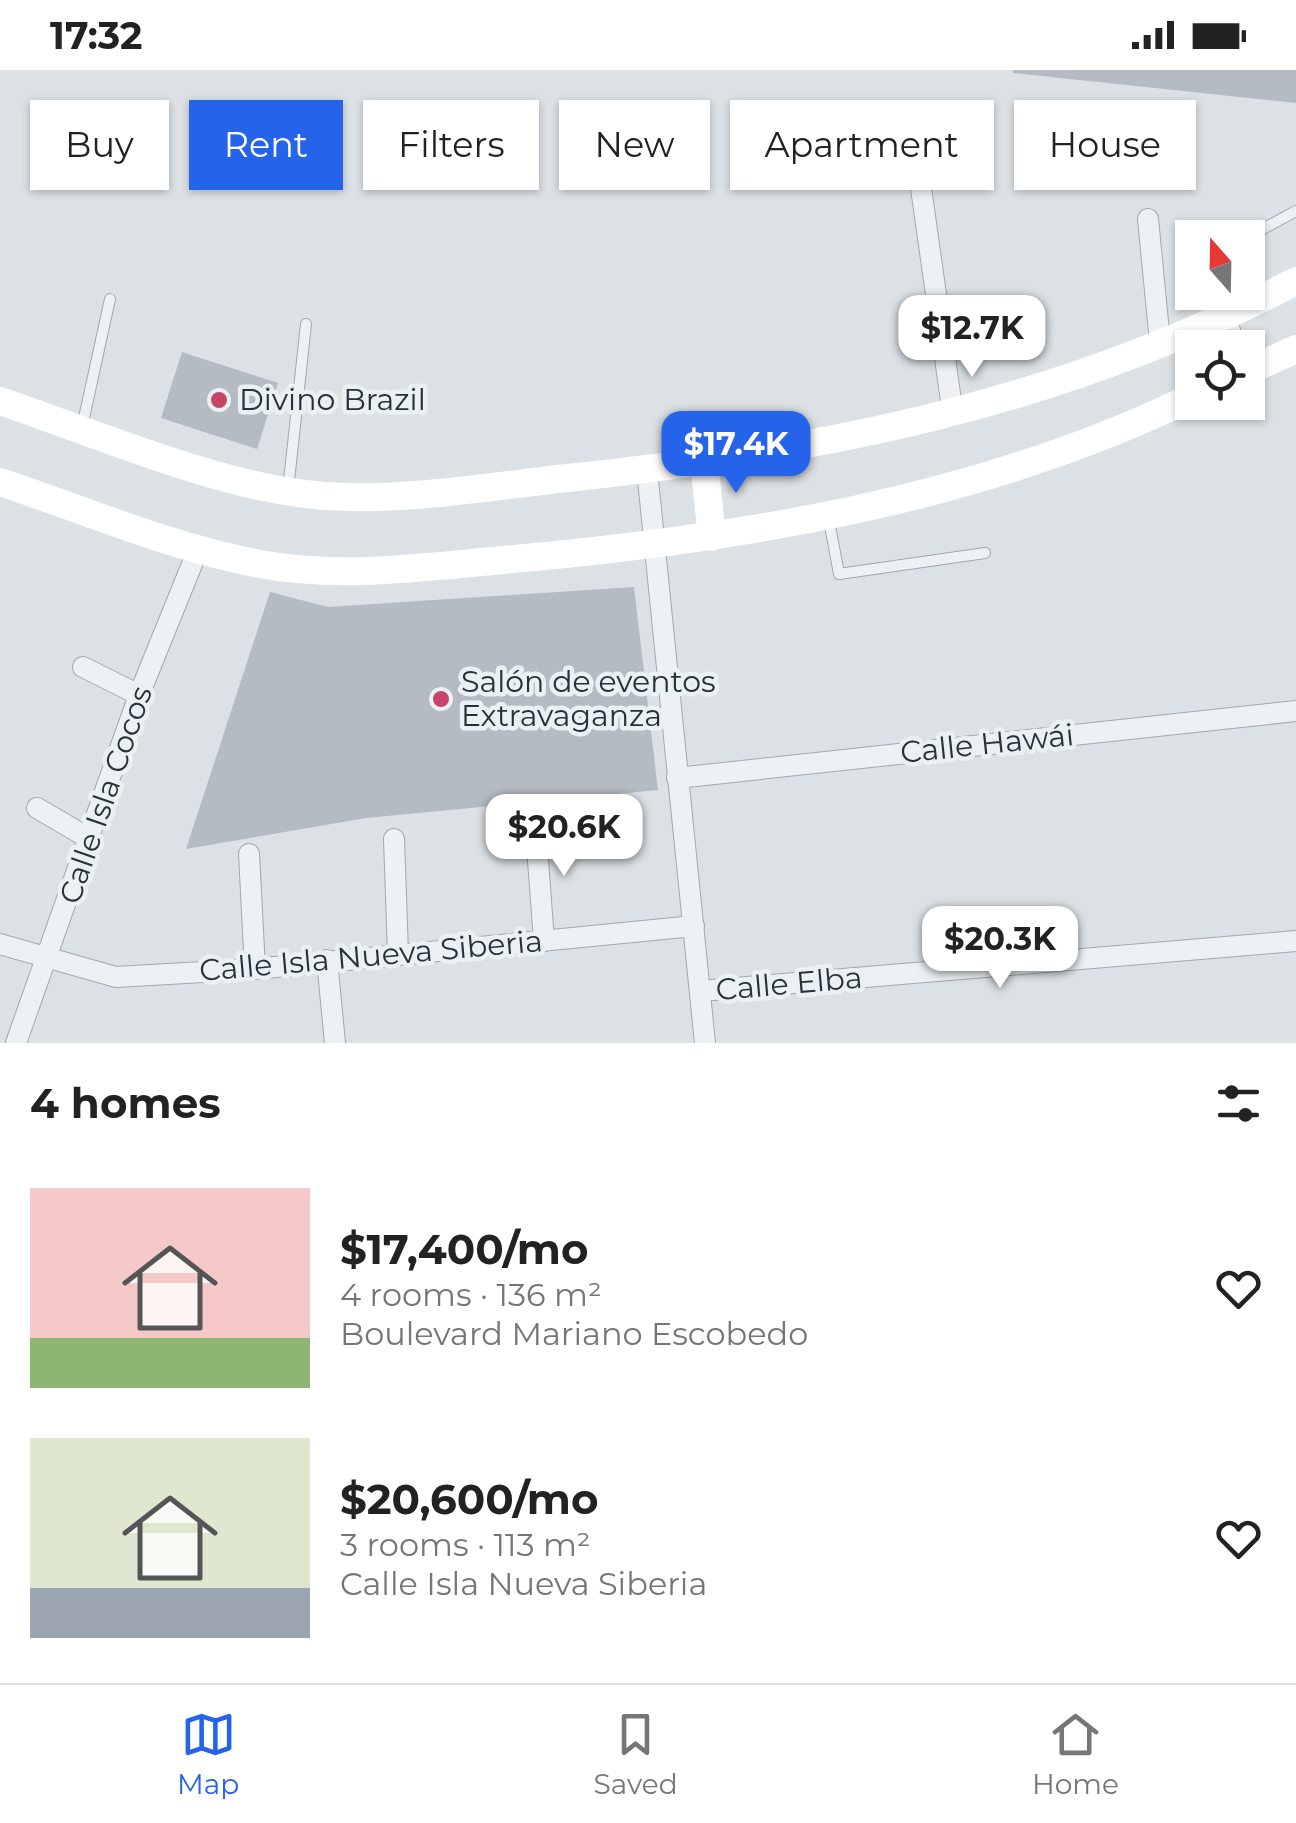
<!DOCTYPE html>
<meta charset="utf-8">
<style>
:root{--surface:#fff;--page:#f2f2f2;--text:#222;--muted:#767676;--line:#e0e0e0;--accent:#2563eb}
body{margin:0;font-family:Montserrat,sans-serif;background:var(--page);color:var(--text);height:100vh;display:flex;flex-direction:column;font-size:38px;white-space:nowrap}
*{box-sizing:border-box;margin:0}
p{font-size:32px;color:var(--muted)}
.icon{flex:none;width:55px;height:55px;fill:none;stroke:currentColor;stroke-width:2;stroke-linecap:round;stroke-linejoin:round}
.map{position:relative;height:973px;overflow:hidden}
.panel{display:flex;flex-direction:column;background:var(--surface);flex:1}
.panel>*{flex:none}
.guide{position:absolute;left:30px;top:30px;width:1238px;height:90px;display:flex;gap:20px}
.needle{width:65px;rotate:340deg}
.fabs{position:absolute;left:1175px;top:150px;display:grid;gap:20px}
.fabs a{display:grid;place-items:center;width:90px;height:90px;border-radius:0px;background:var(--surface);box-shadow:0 2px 8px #0004;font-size:50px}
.price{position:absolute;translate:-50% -85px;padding:0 22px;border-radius:20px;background:#fff;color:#222;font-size:32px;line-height:65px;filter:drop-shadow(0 2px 5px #0008)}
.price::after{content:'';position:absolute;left:50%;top:60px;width:30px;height:22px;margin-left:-15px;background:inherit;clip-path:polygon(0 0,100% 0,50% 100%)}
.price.on{background:var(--accent);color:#fff}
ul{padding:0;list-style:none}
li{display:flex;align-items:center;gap:30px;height:250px;padding:0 30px}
li span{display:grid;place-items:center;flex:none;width:280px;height:200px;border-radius:0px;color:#555}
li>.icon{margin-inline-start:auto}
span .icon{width:120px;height:120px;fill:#fffc;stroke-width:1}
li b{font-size:42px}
h2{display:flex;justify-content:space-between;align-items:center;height:120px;padding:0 30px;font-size:42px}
.chip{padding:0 35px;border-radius:0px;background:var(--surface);box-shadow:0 2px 8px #0004;font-size:35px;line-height:90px}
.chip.on{background:var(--accent);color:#fff}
.status{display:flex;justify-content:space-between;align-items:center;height:70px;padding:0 50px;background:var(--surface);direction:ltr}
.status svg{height:28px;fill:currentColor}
.tab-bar{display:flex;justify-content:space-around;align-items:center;height:140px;border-top:2px solid var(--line);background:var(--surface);font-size:28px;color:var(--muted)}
.tab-bar a{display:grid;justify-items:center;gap:5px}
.tab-bar .on{color:var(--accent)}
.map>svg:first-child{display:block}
</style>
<div class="status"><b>17:32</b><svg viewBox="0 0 49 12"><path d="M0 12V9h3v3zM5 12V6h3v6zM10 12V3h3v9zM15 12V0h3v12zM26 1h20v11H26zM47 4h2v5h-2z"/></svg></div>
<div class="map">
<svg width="1296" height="973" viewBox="0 0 1296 973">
<rect width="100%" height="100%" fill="#dce1e5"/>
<g fill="#b4bbc2">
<path d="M1013,0H1296V33L1013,3Z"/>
<path d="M182,282L278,313L257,379L161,348Z"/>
<path d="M634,517L658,720L366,748L186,779L270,522L328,537Z"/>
</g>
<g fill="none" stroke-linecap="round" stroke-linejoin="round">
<defs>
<g id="lane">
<path d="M1248,189L1261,160L1296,141"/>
<path d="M1238,222L1231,245L1240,278"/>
<path d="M82,357L110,229"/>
<path d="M288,420L306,254"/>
<path d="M828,445L839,504L985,483"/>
</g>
<g id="street">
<path d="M921,118L953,345"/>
<path d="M1148,149L1160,272"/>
<path d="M647,400L705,973"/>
<path d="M83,597L139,625"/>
<path d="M677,708L1296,641"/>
<path d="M37,738L90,769"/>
<path d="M535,750L544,871"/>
<path d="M394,769L398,884"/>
<path d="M249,784L255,899"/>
<path d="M0,874L116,907L255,899L694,856"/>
<path d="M327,890L335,973"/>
<path d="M700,921L1296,871"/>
<path d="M16,973L139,625L199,477"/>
</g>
</defs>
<use href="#lane" stroke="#a2a8af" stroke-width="12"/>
<use href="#street" stroke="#a2a8af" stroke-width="22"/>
<use href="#lane" stroke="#eef1f4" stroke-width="10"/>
<use href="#street" stroke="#eef1f4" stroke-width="20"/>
<g stroke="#fff" stroke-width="28">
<path d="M1248,301L1296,279"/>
<path d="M0,331C98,364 223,419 325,426C403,431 482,418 558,409C819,382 1062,334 1296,211"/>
<path d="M704,391L712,467"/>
<path d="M0,412C85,440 172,478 260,494C338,509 425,497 503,490C738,469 978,431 1192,327"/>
</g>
</g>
<g fill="#c54668" stroke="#ebf0f3" stroke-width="4">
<circle cx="219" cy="330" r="10"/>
<circle cx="441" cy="629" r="10"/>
</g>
<g text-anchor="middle" stroke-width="9" stroke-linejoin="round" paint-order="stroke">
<g font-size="30" fill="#27303b" stroke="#ebf0f3" text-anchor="start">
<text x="239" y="340">Divino Brazil</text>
<text x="461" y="622">Salón de eventos<tspan x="461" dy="34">Extravaganza</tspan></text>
</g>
<g font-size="30" fill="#27303b" stroke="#ebf0f3">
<text transform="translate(987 674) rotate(-6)" y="10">Calle Hawái</text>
<text transform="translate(106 725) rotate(-71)" y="10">Calle Isla Cocos</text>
<text transform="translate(371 886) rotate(-5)" y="10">Calle Isla Nueva Siberia</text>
<text transform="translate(789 914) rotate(-5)" y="10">Calle Elba</text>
</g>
</g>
</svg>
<div class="fabs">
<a><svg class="needle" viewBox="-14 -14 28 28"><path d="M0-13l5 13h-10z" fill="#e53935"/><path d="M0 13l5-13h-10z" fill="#767676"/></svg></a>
<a><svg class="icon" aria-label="locate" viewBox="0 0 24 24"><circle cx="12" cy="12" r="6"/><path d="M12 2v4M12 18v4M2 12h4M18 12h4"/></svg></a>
</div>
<b class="price" style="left:972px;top:310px">$12.7K</b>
<b class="price on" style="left:736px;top:426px">$17.4K</b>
<b class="price" style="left:564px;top:809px">$20.6K</b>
<b class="price" style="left:1000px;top:921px">$20.3K</b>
<div class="guide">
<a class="chip">Buy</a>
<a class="chip on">Rent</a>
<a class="chip">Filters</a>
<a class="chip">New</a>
<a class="chip">Apartment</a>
<a class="chip">House</a>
</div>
</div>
<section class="panel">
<h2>4 homes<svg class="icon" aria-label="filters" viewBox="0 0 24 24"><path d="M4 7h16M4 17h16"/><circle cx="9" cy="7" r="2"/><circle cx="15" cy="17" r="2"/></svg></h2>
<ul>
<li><span style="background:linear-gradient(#f6c9c9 75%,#8fb573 0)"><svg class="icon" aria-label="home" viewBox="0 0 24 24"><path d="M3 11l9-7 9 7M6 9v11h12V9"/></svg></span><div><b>$17,400/mo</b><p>4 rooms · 136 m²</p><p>Boulevard Mariano Escobedo</p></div><svg class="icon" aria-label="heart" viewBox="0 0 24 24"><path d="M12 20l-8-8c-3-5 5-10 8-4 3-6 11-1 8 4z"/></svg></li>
<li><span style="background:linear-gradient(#dfe7d0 75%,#9aa5b1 0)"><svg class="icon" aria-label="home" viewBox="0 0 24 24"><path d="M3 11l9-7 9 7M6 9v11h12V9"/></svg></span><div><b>$20,600/mo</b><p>3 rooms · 113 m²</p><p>Calle Isla Nueva Siberia</p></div><svg class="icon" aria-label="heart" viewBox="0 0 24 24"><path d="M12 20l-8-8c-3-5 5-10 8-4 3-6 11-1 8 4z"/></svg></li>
</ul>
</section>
<nav class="tab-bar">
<a class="on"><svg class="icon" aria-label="map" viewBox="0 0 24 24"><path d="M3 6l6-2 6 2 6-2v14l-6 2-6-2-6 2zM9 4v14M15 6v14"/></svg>Map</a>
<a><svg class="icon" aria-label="saved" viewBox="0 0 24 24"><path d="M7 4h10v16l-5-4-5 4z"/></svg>Saved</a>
<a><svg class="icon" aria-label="home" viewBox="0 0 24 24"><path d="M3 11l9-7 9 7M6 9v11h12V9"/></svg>Home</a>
</nav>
